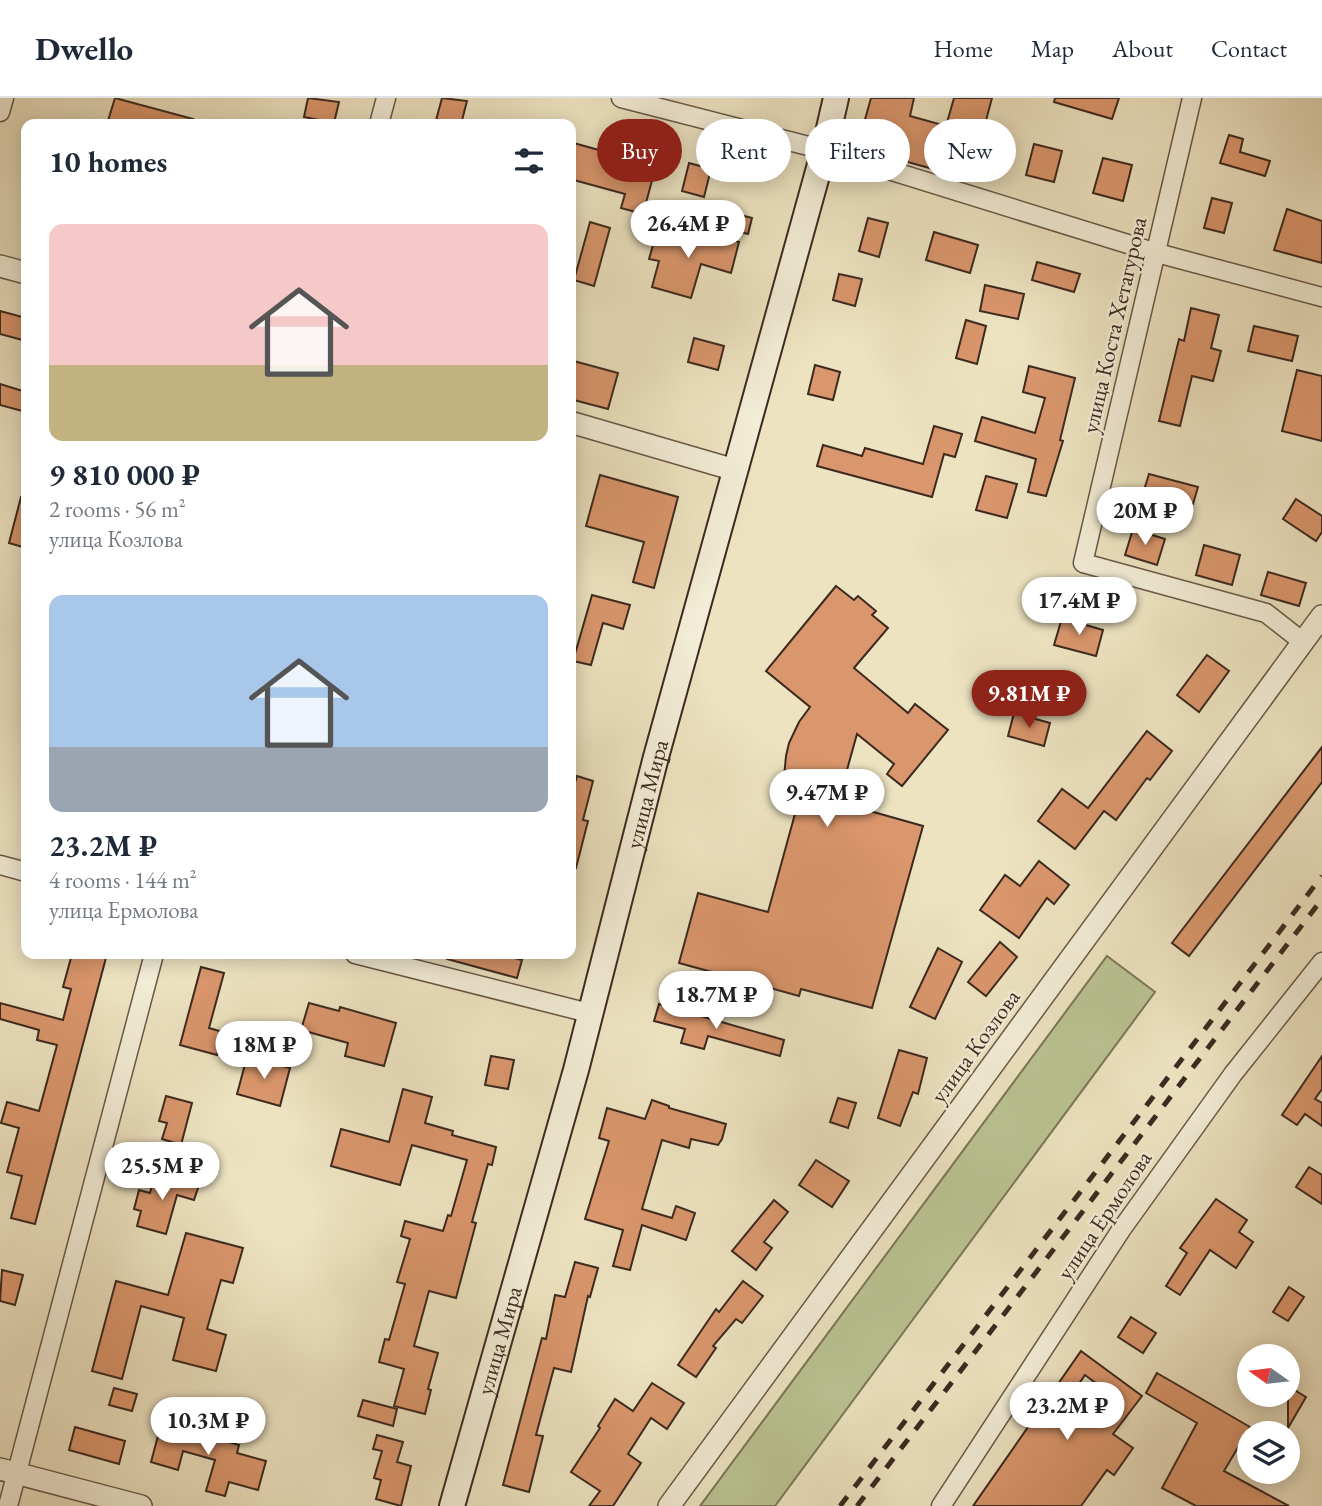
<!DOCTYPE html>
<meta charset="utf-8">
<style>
:root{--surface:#fff;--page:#f2f2f3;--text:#1f2937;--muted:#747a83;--line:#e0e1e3;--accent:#8f2418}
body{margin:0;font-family:"EB Garamond",serif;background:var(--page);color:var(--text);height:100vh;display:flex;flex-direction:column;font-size:26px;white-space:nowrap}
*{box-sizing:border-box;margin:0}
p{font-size:23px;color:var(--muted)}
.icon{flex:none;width:38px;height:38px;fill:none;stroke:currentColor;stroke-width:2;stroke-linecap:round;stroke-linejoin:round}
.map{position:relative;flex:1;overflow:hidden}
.panel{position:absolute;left:21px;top:21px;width:555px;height:840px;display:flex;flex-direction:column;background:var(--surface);border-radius:14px;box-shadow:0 4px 18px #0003}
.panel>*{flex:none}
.banner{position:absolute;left:597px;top:21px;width:620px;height:63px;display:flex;gap:14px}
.needle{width:46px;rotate:284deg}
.controls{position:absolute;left:1237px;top:1246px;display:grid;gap:14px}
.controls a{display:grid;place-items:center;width:63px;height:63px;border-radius:50%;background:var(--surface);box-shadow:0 4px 18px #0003;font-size:35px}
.price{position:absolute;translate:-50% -60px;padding:0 16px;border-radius:24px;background:#fff;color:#222;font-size:23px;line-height:46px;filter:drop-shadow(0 2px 4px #0008)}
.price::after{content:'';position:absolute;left:50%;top:42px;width:21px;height:16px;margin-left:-10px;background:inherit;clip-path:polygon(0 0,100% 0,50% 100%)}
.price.selected{background:var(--accent);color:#fff}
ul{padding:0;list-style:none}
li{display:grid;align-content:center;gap:14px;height:371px;padding:0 28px}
li span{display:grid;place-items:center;height:217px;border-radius:14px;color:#555}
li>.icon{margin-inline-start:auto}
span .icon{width:126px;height:126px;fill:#fffc;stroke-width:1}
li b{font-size:30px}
h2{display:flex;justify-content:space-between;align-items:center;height:84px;padding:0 28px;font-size:30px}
.pill{padding:0 24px;border-radius:32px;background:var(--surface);box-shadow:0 4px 18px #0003;font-size:24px;line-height:63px}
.pill.selected{background:var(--accent);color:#fff}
header{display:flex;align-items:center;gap:42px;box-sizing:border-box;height:98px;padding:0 35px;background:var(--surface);border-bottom:2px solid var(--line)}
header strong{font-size:33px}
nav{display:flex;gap:38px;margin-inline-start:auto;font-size:24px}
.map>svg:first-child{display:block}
</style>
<header>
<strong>Dwello</strong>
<nav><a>Home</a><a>Map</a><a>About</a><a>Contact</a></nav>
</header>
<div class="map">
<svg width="1322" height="1408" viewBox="0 0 1322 1408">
<rect width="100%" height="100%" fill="#ede3c1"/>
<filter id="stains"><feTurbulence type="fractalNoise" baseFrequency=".00286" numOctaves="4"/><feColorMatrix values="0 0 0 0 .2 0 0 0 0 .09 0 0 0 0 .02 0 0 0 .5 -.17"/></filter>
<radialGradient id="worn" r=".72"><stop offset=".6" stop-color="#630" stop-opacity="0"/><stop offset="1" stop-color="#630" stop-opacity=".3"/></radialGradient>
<path fill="#bac392" stroke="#7b7659" stroke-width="2" d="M1107,858L1155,894L775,1408H700Z"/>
<g fill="#da966c" stroke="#3c2920" stroke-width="2" fill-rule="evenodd">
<path d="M115,0L193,21L192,26H107Z"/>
<path d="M308,0L339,4L334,25L304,19Z"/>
<path d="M442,0L467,3L461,26H435Z"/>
<path d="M871,0H914L910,18L946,28L954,0H992L985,26L1003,32L991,66L968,58L962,79L857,50Z"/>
<path d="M1055,0H1119L1112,21L1054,4Z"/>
<path d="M1229,37L1243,41L1240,54L1270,63L1265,78L1220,65Z"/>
<path d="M570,44L635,62L636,59L657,64L643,116L621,110L625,96L570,81Z"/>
<path d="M1034,46L1062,53L1054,84L1026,77Z"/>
<path d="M1103,60L1132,67L1123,103L1093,95Z"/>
<path d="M689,65L711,71L704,99L682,93Z"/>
<path d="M1212,100L1232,105L1224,135L1204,130Z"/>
<path d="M1287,111L1322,123V165L1274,152Z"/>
<path d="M737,116L752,120L748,136L733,132Z"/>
<path d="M868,120L888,125L879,159L859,153Z"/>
<path d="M590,124L610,130L594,188L574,182Z"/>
<path d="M658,130L707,144L709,136L739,144L731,175L701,166L691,200L652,189L659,163L649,161Z"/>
<path d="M934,134L978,147L970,175L926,162Z"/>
<path d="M1037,164L1080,176L1074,194L1032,182Z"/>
<path d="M839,176L862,181L855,208L833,202Z"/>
<path d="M985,187L1024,196L1018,221L980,213Z"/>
<path d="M1191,210L1219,217L1211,250L1221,253L1213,283L1192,278L1180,328L1159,323L1179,241L1184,243Z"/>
<path d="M0,213L26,220V243L0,236Z"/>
<path d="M966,222L986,228L977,266L956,260Z"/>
<path d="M1254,228L1298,238L1292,263L1248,253Z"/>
<path d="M694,240L724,248L718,272L688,264Z"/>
<path d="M570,262L618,275L608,311L570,301Z"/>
<path d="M815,267L840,274L833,302L808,296Z"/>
<path d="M1029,268L1075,280L1060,342L1063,343L1046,398L1028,394L1036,361L975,343L982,319L1035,335L1045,300L1023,294Z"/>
<path d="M1297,272L1322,278V343L1282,333Z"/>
<path d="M0,286L26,294V314L0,307Z"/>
<path d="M934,328L962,336L955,359L944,356L932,399L817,368L823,347L862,358L865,350L923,366Z"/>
<path d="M1149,376L1198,389L1193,406L1144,392Z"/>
<path d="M600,377L678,399L654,490L633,484L644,444L586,428Z"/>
<path d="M986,378L1017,386L1007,420L976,412Z"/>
<path d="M21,399L26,400V450L9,445Z"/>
<path d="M1296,401L1322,418V434L1316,443L1283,421Z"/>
<path d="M1133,431L1165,441L1157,467L1125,457Z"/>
<path d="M1204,447L1240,457L1232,487L1196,477Z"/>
<path d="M1268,474L1306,485L1299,508L1261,497Z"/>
<path d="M836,488L854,502L858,498L876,513L872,517L888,530L854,570L908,615L915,606L948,632L902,688L887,676L894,666L857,636L838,704L923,728L872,910L801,891L799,898L679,865L698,795L768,814L801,694L783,690L786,658L789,645L799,624L810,609L766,573Z"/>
<path d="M592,497L630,507L623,531L603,525L591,567L573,563Z"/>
<path d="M1062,520L1103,532L1096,558L1054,547Z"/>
<path d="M1207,557L1229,573L1199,614L1177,597Z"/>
<path d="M1014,615L1050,625L1044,648L1008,638Z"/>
<path d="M1147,633L1172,653L1150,682L1147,680L1116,722L1104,713L1075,751L1038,723L1062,691L1088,710Z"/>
<path d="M1322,649V684L1189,858L1172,845Z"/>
<path d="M577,678L593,683L583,722L588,723L576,770L570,769V702Z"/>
<path d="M1039,763L1069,787L1054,806L1047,800L1019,840L980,812L1005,777L1020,788Z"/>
<path d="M1000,844L1017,859L986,898L968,884Z"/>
<path d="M938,850L962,864L935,921L910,909Z"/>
<path d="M72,856H107L35,1126L11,1120L22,1078L7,1074L19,1030L1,1025L7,1004L39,1013L57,947L37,942L39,932L0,921V905L63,922L71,891L63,889Z"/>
<path d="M447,856H499L522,862L517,880L447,861Z"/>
<path d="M201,869L224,875L209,930L223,934L217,957L180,947Z"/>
<path d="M309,905L339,913L340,909L396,925L384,968L345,958L348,945L301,932Z"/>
<path d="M659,906L784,942L780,958L708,938L704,951L681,945L685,931L654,923Z"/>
<path d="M899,952L927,960L918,996L913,994L900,1028L878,1020Z"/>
<path d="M491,958L514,962L508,991L485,987Z"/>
<path d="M1322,958V991L1315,1001L1322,1005V1028L1305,1016L1297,1027L1282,1017Z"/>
<path d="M247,959L290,970L280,1008L237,996Z"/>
<path d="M403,991L432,999L425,1025L453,1033L452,1037L496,1049L492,1067L488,1066L472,1124L476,1125L456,1200L429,1193L414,1248L438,1255L428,1291L431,1292L425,1316L394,1308L404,1271L379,1264L385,1241L389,1242L405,1186L397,1184L410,1141L401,1138L405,1123L443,1133L448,1117L451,1118L467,1062L412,1047L400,1087L331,1068L341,1031L389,1044Z"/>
<path d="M166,998L192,1005L181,1047L162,1041L167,1025L159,1023Z"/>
<path d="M838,1000L856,1005L848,1030L830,1024Z"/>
<path d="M652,1002L669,1008V1010L726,1026L722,1041L718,1047L691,1041L689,1050L662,1042L642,1111L672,1120L676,1108L695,1115L686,1142L642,1127L630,1172L613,1168L623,1132L585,1121L609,1043L599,1040L607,1010L645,1021Z"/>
<path d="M816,1062L849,1083L832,1109L799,1087Z"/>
<path d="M1309,1069L1322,1077V1106L1296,1089Z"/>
<path d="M155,1075L199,1087L194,1102L177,1097L166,1136L137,1128L141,1113L134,1111L139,1092L150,1095Z"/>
<path d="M1216,1101L1247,1122L1239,1134L1253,1144L1236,1170L1210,1152L1180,1197L1166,1188L1187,1155L1180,1150Z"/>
<path d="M774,1102L788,1114L764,1144L772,1150L756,1172L732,1153Z"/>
<path d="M186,1135L243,1150L233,1185L221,1182L207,1231L226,1237L216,1273L173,1262L184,1220L141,1208L122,1281L92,1273L116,1183L168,1197Z"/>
<path d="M575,1164L598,1170L590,1199L588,1198L571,1274L554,1270L536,1337L543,1338L529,1394L503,1387L542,1240L546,1241L555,1197L565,1199Z"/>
<path d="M2,1172L23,1177L15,1207L0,1203Z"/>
<path d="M743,1183L763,1198L742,1225L736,1221L713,1248L716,1250L696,1279L678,1267L716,1211L719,1214Z"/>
<path d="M1289,1189L1304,1199L1288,1223L1273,1214Z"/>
<path d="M1131,1219L1156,1235L1143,1255L1118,1239Z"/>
<path d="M1081,1253L1142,1298L1113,1336L1133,1350L1114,1377L1107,1372L1081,1408H973ZM1085,1277L1113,1298L1095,1323L1068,1302Z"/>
<path d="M1157,1275L1250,1329L1224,1373L1289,1408H1196L1162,1390L1197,1325L1146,1295Z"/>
<path d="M652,1285L684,1305L667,1331L651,1320L628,1356L641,1365L613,1408H589L600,1393L571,1374L600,1330L598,1328L615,1301L633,1313Z"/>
<path d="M1288,1288L1306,1299L1288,1330Z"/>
<path d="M114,1290L137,1296L132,1313L109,1307Z"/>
<path d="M363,1302L397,1311L393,1328L358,1318Z"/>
<path d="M162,1323L215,1336L214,1340L239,1347L237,1355L266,1363L258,1392L229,1384L225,1398L206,1393L215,1362L183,1353L178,1372L151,1364Z"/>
<path d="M75,1329L125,1343L119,1366L69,1352Z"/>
<path d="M377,1337L403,1344L397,1364L411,1368L401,1408L376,1401L381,1382L374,1380L382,1353L373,1351Z"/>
</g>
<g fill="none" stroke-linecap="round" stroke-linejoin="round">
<defs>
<g id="minor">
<path d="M621,0L824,52L1157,155L1322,199"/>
<path d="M1192,0L1083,465L1266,515L1303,544"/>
<path d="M0,14L4,0"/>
<path d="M379,26L386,0"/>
<path d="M0,767L26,774"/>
<path d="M355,856L589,915"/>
<path d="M8,1408L154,856"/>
<path d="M941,1408L1121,1132L1233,976L1322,864"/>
</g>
<g id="tertiary">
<path d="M0,168L26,175"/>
<path d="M570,324L735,372"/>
<path d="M0,1371L141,1408"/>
<path d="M669,1408L1322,518"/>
</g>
<g id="secondary">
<path id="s1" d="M452,1408L576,972L656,659L824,52L836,0"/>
</g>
</defs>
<use href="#minor" stroke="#685848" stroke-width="21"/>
<use href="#tertiary" stroke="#685848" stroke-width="24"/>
<use href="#secondary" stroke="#3c2920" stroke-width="28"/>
<use href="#minor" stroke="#f3edd7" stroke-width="18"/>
<use href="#tertiary" stroke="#f3edd7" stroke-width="21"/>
<use href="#secondary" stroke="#f3edd7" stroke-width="24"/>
<g stroke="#3c2920" stroke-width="5" stroke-dasharray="12 12" stroke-linecap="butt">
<path d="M840,1408L1322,778"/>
<path d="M857,1408L1322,801"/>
</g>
</g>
<g text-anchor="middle" stroke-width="5" stroke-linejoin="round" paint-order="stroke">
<g font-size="23" fill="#3c2920" stroke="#f3edd7">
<text transform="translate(1114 227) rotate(-77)" y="8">улица Коста Хетагурова</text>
<text dy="8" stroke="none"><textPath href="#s1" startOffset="738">улица Мира</textPath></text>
<text transform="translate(975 948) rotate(-54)" y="8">улица Козлова</text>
<text transform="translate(1104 1117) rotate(-56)" y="8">улица Ермолова</text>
<text dy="8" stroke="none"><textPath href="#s1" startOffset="172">улица Мира</textPath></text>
</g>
</g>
<rect width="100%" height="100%" filter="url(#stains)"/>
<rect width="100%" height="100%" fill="url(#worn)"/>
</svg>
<div class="controls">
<a><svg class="needle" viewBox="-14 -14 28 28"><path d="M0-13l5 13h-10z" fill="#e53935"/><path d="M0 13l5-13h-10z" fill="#747a83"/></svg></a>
<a><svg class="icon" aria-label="layers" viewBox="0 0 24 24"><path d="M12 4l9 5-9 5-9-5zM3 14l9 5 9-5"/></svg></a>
</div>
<b class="price" style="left:688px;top:162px">26.4M ₽</b>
<b class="price" style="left:1145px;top:449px">20M ₽</b>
<b class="price" style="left:1079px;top:539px">17.4M ₽</b>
<b class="price selected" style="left:1029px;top:632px">9.81M ₽</b>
<b class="price" style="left:827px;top:731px">9.47M ₽</b>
<b class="price" style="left:716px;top:933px">18.7M ₽</b>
<b class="price" style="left:264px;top:983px">18M ₽</b>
<b class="price" style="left:162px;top:1104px">25.5M ₽</b>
<b class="price" style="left:1067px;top:1344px">23.2M ₽</b>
<b class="price" style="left:208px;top:1359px">10.3M ₽</b>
<div class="banner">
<a class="pill selected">Buy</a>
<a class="pill">Rent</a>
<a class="pill">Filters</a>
<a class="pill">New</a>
</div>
<section class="panel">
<h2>10 homes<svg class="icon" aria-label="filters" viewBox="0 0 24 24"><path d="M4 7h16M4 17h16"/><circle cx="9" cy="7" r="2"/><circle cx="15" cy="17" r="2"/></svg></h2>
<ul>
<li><span style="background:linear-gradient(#f6c9c9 65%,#c2b280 0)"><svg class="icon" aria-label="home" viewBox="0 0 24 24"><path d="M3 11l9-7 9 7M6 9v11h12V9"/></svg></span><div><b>9 810 000 ₽</b><p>2 rooms · 56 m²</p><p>улица Козлова</p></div></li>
<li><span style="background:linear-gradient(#a9c7e8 70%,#9aa5b1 0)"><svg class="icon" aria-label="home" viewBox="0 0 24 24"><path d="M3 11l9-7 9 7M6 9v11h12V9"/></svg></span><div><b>23.2M ₽</b><p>4 rooms · 144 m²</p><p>улица Ермолова</p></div></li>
</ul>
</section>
</div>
